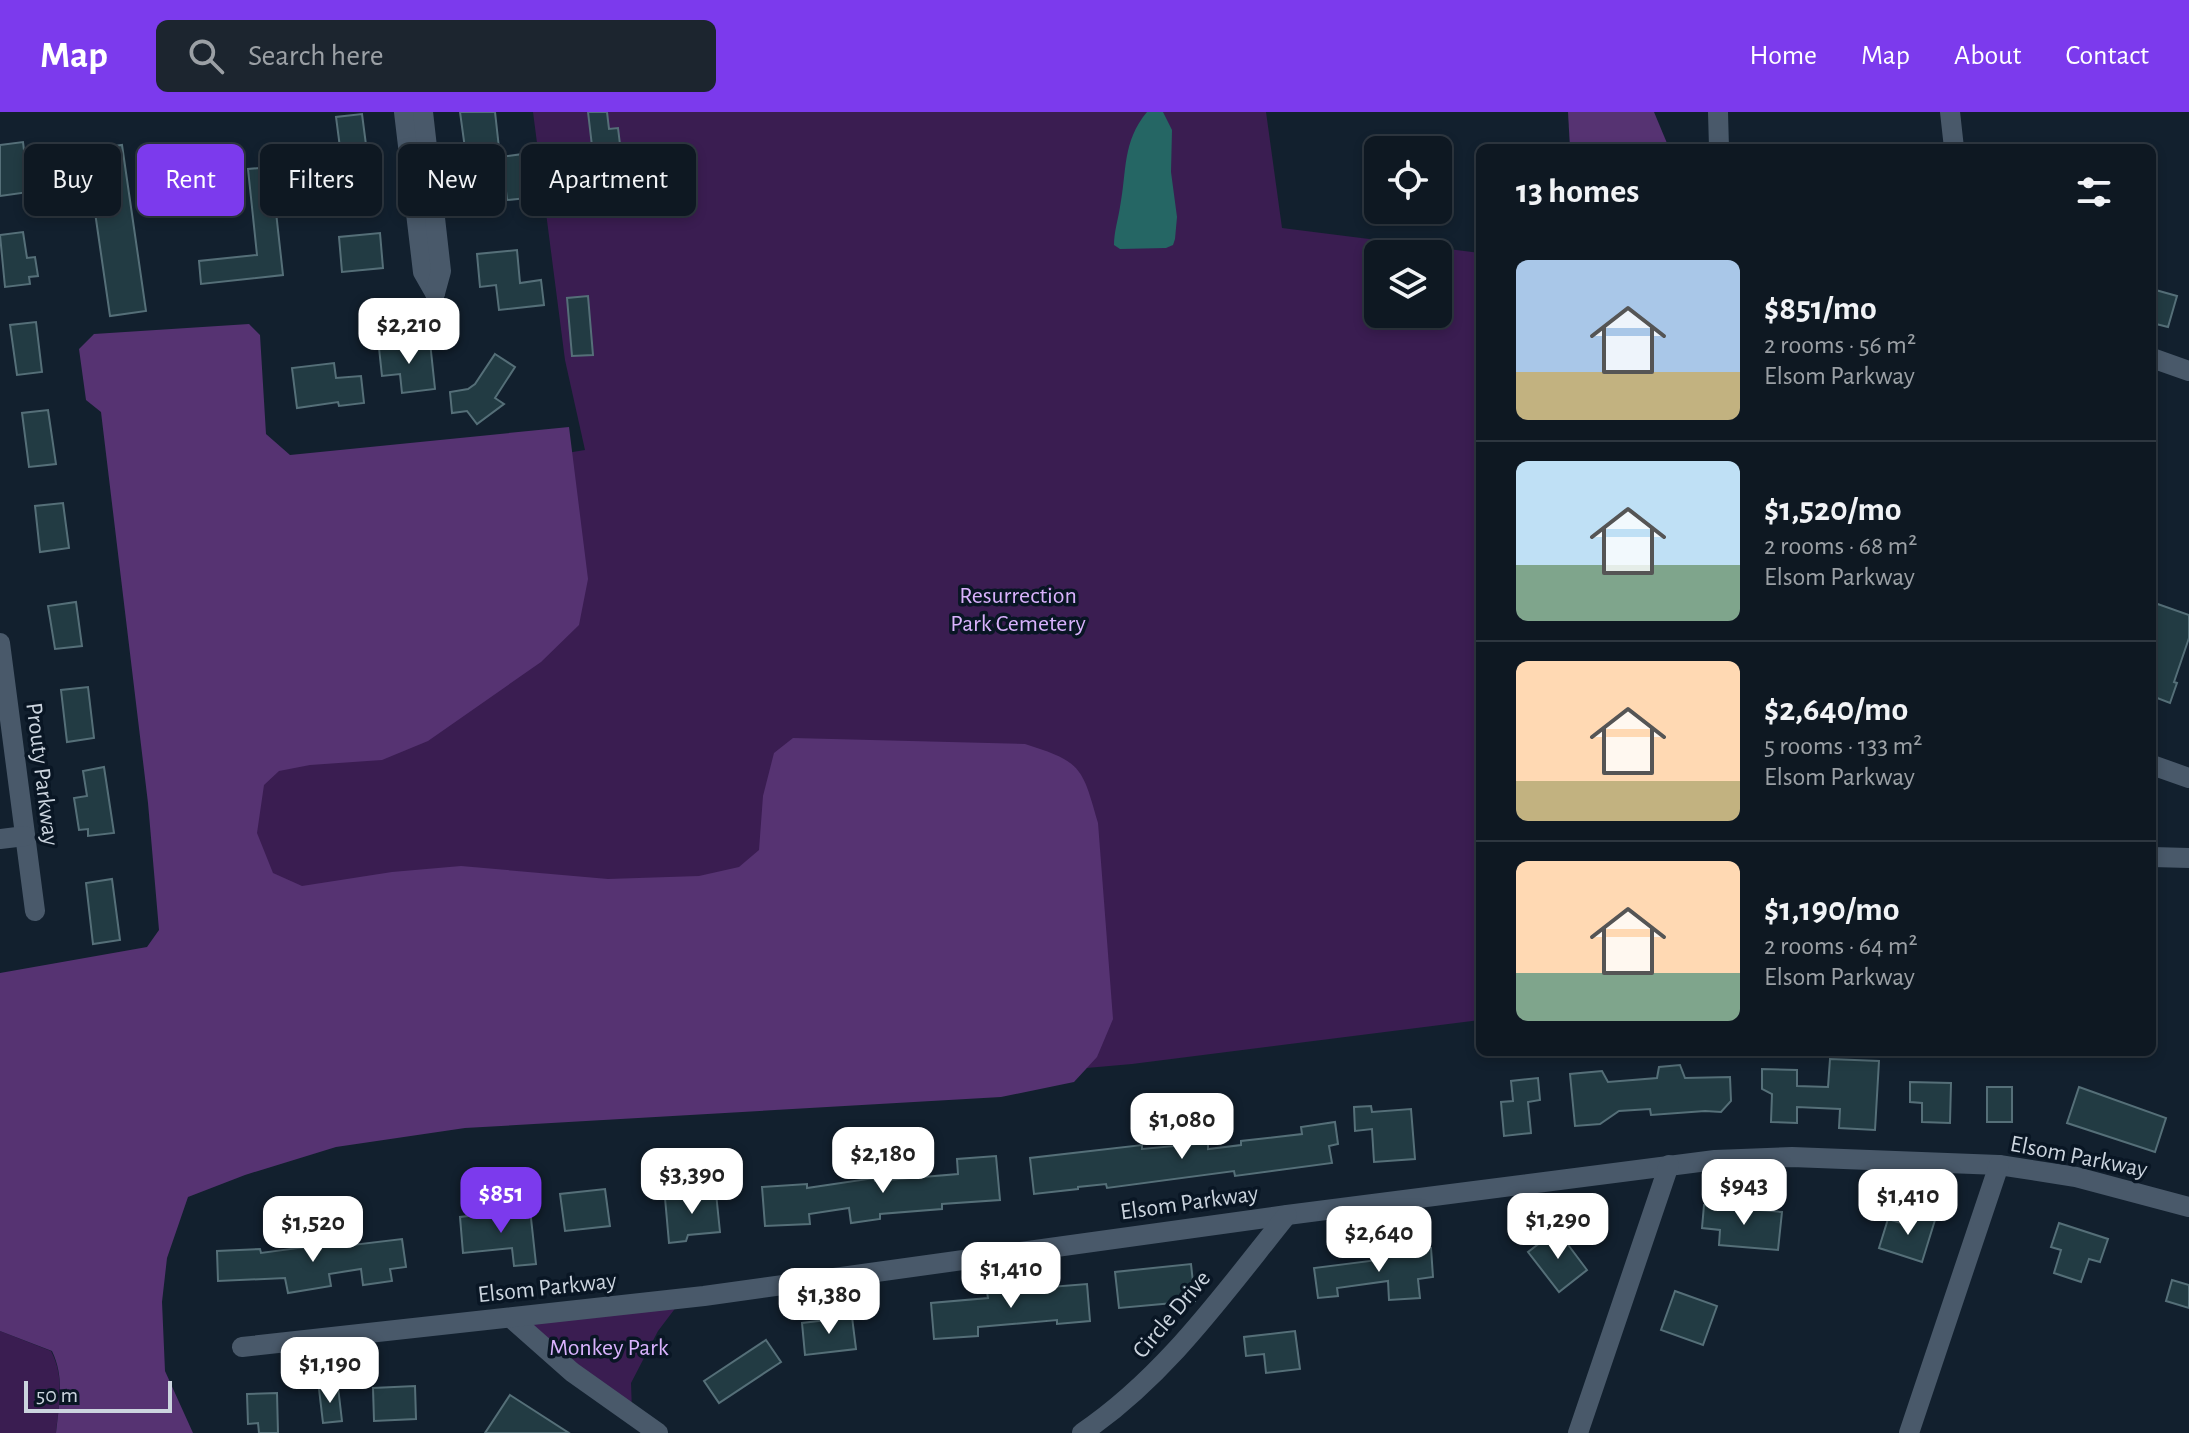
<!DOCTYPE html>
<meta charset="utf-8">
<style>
:root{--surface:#0e1822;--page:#1c252f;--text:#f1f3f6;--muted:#9ba0a5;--line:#2e3740;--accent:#7c3aed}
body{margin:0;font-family:"Alegreya Sans",sans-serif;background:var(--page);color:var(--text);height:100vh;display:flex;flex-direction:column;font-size:30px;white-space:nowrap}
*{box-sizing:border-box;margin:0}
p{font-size:26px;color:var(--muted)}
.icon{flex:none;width:44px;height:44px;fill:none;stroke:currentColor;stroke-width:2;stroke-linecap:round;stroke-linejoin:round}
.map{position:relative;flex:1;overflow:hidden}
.panel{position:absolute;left:1476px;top:32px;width:680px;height:912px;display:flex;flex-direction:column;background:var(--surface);border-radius:12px;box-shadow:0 4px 12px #0003,0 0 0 2px var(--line)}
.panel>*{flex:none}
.guide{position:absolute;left:24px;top:32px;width:760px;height:72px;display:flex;gap:16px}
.tools{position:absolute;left:1364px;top:24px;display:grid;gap:16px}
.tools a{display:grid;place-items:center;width:88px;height:88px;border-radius:12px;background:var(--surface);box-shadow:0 4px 12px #0003,0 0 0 2px var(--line);font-size:40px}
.scale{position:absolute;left:24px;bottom:20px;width:148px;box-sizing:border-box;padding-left:8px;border:4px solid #cbd4de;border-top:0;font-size:22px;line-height:28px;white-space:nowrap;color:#cbd4de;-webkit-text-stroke:6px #091624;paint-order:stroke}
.price{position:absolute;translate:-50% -68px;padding:0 18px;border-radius:16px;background:#fff;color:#222;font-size:26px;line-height:52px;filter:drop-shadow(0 2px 4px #0008)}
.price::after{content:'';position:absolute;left:50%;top:48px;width:24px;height:18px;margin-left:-12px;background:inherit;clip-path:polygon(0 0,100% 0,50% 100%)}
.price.current{background:var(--accent);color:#fff}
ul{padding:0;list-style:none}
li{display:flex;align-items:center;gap:24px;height:200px;padding:0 40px}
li+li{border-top:2px solid var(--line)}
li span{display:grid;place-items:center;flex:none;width:224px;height:160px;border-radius:12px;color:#555}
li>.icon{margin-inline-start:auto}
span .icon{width:96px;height:96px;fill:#fffc;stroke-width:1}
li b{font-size:34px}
h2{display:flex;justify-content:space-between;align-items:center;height:96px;padding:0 40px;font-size:34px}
.chip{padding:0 28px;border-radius:12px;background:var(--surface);box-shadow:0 4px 12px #0003,0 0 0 2px var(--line);font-size:28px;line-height:72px}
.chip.current{background:var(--accent);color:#fff}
header{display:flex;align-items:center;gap:48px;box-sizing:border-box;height:112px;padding:0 40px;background:var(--accent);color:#fff}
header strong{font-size:38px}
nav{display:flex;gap:44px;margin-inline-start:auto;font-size:28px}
.search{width:560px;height:72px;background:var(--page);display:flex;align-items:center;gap:20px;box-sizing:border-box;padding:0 28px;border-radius:12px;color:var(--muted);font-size:30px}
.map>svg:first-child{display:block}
</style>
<header>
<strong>Map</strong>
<div class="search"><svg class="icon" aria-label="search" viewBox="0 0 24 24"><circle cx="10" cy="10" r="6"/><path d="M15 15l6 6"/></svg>Search here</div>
<nav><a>Home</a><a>Map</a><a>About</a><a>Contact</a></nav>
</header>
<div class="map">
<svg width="2189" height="1321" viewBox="0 0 2189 1321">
<rect width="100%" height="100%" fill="#12202e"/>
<g fill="#3a1d51" fill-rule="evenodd">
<path d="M533,0H1266L1282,116L1480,141V908L1132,952L215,1034L132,412L585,338L565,248ZM1378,142H1438V202H1378Z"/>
<path d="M683,1186L658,1219L631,1271L632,1300L528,1212Z"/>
<path d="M0,1219L51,1239C65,1266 59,1292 56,1321H0Z"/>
</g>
<g fill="#563372">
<path d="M1568,0H1654L1669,36H1570Z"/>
<path d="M249,212L260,223L266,322L290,343L569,315L588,467L579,513L541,550L428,629L382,648L310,653L279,659L264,673L257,721L273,761L302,774L392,760L461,754L608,767L699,764L739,755L759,738L763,684L774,641L793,626L1025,632C1082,650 1082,655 1098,711L1113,907L1097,945L1074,970L1001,985L465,1016L336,1035L245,1063L188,1085L167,1146L162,1190L165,1259L193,1321H56C59,1292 65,1266 52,1239L0,1219V861L147,835L159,818L148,691L101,300L86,288L79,237L94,222Z"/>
</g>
<path fill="#256664" d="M1147,0H1163L1172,18L1171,60L1177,105L1175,127L1173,133L1166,136L1120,137L1114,133C1114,120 1118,108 1120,95C1127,59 1122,30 1147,0Z"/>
<g fill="#223b43" stroke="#556f78" stroke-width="2">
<path d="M460,0H495L500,45L523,42L527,86L507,88L505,70L470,73Z"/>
<path d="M588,0H607L609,17L618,16L624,65L596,68Z"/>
<path d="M362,2L368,48L342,51L336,5Z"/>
<path d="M23,30L29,80L0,84V33Z"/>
<path d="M122,33L146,199L110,204L86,38Z"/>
<path d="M271,55L283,163L201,172L199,149L257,143L248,57Z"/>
<path d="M23,120L27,146L35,145L38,164L29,165L30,172L5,175L0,123Z"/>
<path d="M380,121L383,156L342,160L339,125Z"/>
<path d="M517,138L520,171L541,168L544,193L499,198L496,173L480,175L477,142Z"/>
<path d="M2152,177L2177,184L2168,215L2152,211Z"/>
<path d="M588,184L593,243L572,244L567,186Z"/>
<path d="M36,210L42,260L17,263L10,213Z"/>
<path d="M430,230L435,277L402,281L400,262L382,264L379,236Z"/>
<path d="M495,242L515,255L495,286L504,292L477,312L467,299L452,301L450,280L468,277L475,272Z"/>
<path d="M334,251L336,266L361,264L364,291L339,294L338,290L297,296L292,256Z"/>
<path d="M48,298L56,352L29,355L22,301Z"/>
<path d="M63,391L69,436L40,440L35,394Z"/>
<path d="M76,490L82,534L55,537L48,494Z"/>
<path d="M2152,490L2189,503V526L2174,570L2177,571L2170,591L2152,584Z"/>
<path d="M88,575L94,626L67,630L61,578Z"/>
<path d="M104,655L114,721L88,724V717L79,718L74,686L87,684L83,659Z"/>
<path d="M112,767L120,828L93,832L86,771Z"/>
<path d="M1830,947L1879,949L1875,1018L1839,1016L1840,997L1797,995V1011L1771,1010L1772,982L1762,977V957L1797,958V974L1828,975Z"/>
<path d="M1680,953L1685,966L1730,965L1731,989L1721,1000L1705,999L1651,1003L1650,997L1619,999L1600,1012L1575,1014L1570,962L1602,959L1608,970L1657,966L1659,955Z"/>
<path d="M1538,966L1540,988L1528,990L1531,1021L1504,1024L1501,990L1513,989L1511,969Z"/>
<path d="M1910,970L1951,971L1950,1011L1922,1010V991L1910,990Z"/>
<rect x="1987" y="975" width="25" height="35"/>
<path d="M2079,975L2166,1006L2155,1040L2067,1011Z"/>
<path d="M1371,994L1372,1000L1411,997L1415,1047L1374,1050L1372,1017L1355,1019L1354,995Z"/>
<path d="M1335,1010L1338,1032L1329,1034L1332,1051L1235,1064L1234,1059L1107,1076L1106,1072L1078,1075V1077L1034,1082L1030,1046L1142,1033V1037L1208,1031V1037L1241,1033V1029L1302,1022L1301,1015Z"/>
<path d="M996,1044L1000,1088L942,1092V1097L880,1102V1107L851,1111L849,1096L809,1102L810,1112L765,1114L762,1075L807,1072V1076L874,1066L875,1069L958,1062L957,1047Z"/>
<path d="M605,1077L610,1114L565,1119L560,1082Z"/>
<path d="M716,1081L720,1120L688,1123L686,1129L669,1131L665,1086Z"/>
<path d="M1704,1093L1782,1100L1778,1138L1719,1133L1720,1118L1702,1116Z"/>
<path d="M530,1097L536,1152L514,1154L512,1136L463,1141L460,1105Z"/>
<path d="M1914,1101L1935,1108L1922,1150L1879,1136L1888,1107L1911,1114Z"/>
<path d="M2059,1111L2108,1127L2100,1150L2089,1147L2081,1170L2054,1161L2061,1138L2051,1135Z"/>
<path d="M1557,1118L1587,1158L1559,1180L1528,1140Z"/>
<path d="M402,1127L406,1155L390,1157L392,1169L363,1173L361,1157L329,1162L331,1174L288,1181L285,1166L218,1169L217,1139L260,1137L261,1141L335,1131L336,1135Z"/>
<path d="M1431,1136L1433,1165L1418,1167L1420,1186L1389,1188L1388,1169L1337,1176L1338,1184L1318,1186L1314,1156L1386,1147L1385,1140Z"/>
<path d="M1191,1152L1195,1189L1119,1196L1115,1160Z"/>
<path d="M2172,1168L2189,1173V1196L2166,1189Z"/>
<path d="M1087,1172L1090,1209L1057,1212V1208L978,1215V1224L934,1227L931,1191L988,1186L987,1180Z"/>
<path d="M1675,1179L1717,1194L1703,1233L1661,1218Z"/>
<path d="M852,1205L856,1237L805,1243L802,1211Z"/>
<path d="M1295,1219L1300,1257L1266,1261L1264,1242L1246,1244L1244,1225Z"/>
<path d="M766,1228L781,1250L719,1291L704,1269Z"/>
<path d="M415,1274L416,1307L374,1309L373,1276Z"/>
<path d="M338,1275L342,1309L323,1311L319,1277Z"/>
<path d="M277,1281L278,1321H259L258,1311L248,1312L247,1282Z"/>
<path d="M510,1283L569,1321H485Z"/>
</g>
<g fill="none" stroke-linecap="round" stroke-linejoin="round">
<g stroke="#49596a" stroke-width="20">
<path d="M404,0L423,160L435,181"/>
<path d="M423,0L441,159L435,181"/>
<path d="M1718,0L1719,36"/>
<path d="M1950,0L1954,36"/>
<path d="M2152,246L2189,259"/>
<path d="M0,531L35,799"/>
<path d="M2152,653L2189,666"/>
<path d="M0,727L25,724"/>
<path d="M2152,745L2189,746"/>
<path d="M511,1206L572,1260L658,1321"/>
<path d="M242,1235L704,1184L1287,1103L1715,1048L1792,1045L1999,1053L2076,1065L2189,1095"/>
<path d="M1082,1321C1166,1264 1224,1181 1287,1103"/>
<path d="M1578,1321L1669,1053"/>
<path d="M1909,1321L1999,1053"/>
</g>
</g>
<g text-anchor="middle" stroke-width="7" stroke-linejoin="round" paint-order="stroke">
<g font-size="24" fill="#d9b2fd" stroke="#091624">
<text x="1018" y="491">Resurrection<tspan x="1018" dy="28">Park Cemetery</tspan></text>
<text x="609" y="1243">Monkey Park</text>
</g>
<g font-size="24" fill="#cbd4de" stroke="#091624">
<text transform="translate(43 662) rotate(83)" y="8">Prouty Parkway</text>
<text transform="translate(2079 1044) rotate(11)" y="8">Elsom Parkway</text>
<text transform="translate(1189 1090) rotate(-8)" y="8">Elsom Parkway</text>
<text transform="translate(547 1175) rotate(-6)" y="8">Elsom Parkway</text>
<text transform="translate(1171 1202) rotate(-50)" y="8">Circle Drive</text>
</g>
</g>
</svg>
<div class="tools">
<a><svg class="icon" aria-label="locate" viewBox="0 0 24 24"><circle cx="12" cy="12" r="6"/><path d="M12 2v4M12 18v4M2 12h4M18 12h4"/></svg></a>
<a><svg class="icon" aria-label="layers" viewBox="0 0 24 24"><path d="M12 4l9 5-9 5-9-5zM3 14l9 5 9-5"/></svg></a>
</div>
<div class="scale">50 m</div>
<b class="price" style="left:409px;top:254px">$2,210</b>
<b class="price" style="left:1182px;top:1049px">$1,080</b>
<b class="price" style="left:883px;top:1083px">$2,180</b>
<b class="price" style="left:692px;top:1104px">$3,390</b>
<b class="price" style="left:1744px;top:1115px">$943</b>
<b class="price current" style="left:501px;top:1123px">$851</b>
<b class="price" style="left:1908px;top:1125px">$1,410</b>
<b class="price" style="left:1558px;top:1149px">$1,290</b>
<b class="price" style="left:313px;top:1152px">$1,520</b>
<b class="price" style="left:1379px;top:1162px">$2,640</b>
<b class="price" style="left:1011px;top:1198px">$1,410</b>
<b class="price" style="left:829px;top:1224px">$1,380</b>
<b class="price" style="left:330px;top:1293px">$1,190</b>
<div class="guide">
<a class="chip">Buy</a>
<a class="chip current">Rent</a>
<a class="chip">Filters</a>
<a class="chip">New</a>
<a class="chip">Apartment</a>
</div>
<section class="panel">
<h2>13 homes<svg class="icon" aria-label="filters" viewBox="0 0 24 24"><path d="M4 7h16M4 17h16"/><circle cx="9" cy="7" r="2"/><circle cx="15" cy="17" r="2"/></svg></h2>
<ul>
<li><span style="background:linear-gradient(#a9c7e8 70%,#c2b280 0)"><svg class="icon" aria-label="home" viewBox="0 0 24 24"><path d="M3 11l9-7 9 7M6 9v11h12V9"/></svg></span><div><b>$851/mo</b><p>2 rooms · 56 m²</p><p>Elsom Parkway</p></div></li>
<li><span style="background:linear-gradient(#bfe0f5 65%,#7fa58c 0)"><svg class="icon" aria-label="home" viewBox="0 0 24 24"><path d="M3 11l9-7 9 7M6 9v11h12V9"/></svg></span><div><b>$1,520/mo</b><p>2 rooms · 68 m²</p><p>Elsom Parkway</p></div></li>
<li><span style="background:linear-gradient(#ffd9b3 75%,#c2b280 0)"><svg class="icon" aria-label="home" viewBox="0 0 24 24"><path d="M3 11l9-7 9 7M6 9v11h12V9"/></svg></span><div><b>$2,640/mo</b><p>5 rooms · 133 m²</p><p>Elsom Parkway</p></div></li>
<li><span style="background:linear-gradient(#ffd9b3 70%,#7fa58c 0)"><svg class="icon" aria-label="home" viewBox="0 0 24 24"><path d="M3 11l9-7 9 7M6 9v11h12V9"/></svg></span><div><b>$1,190/mo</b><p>2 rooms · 64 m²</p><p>Elsom Parkway</p></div></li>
</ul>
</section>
</div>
